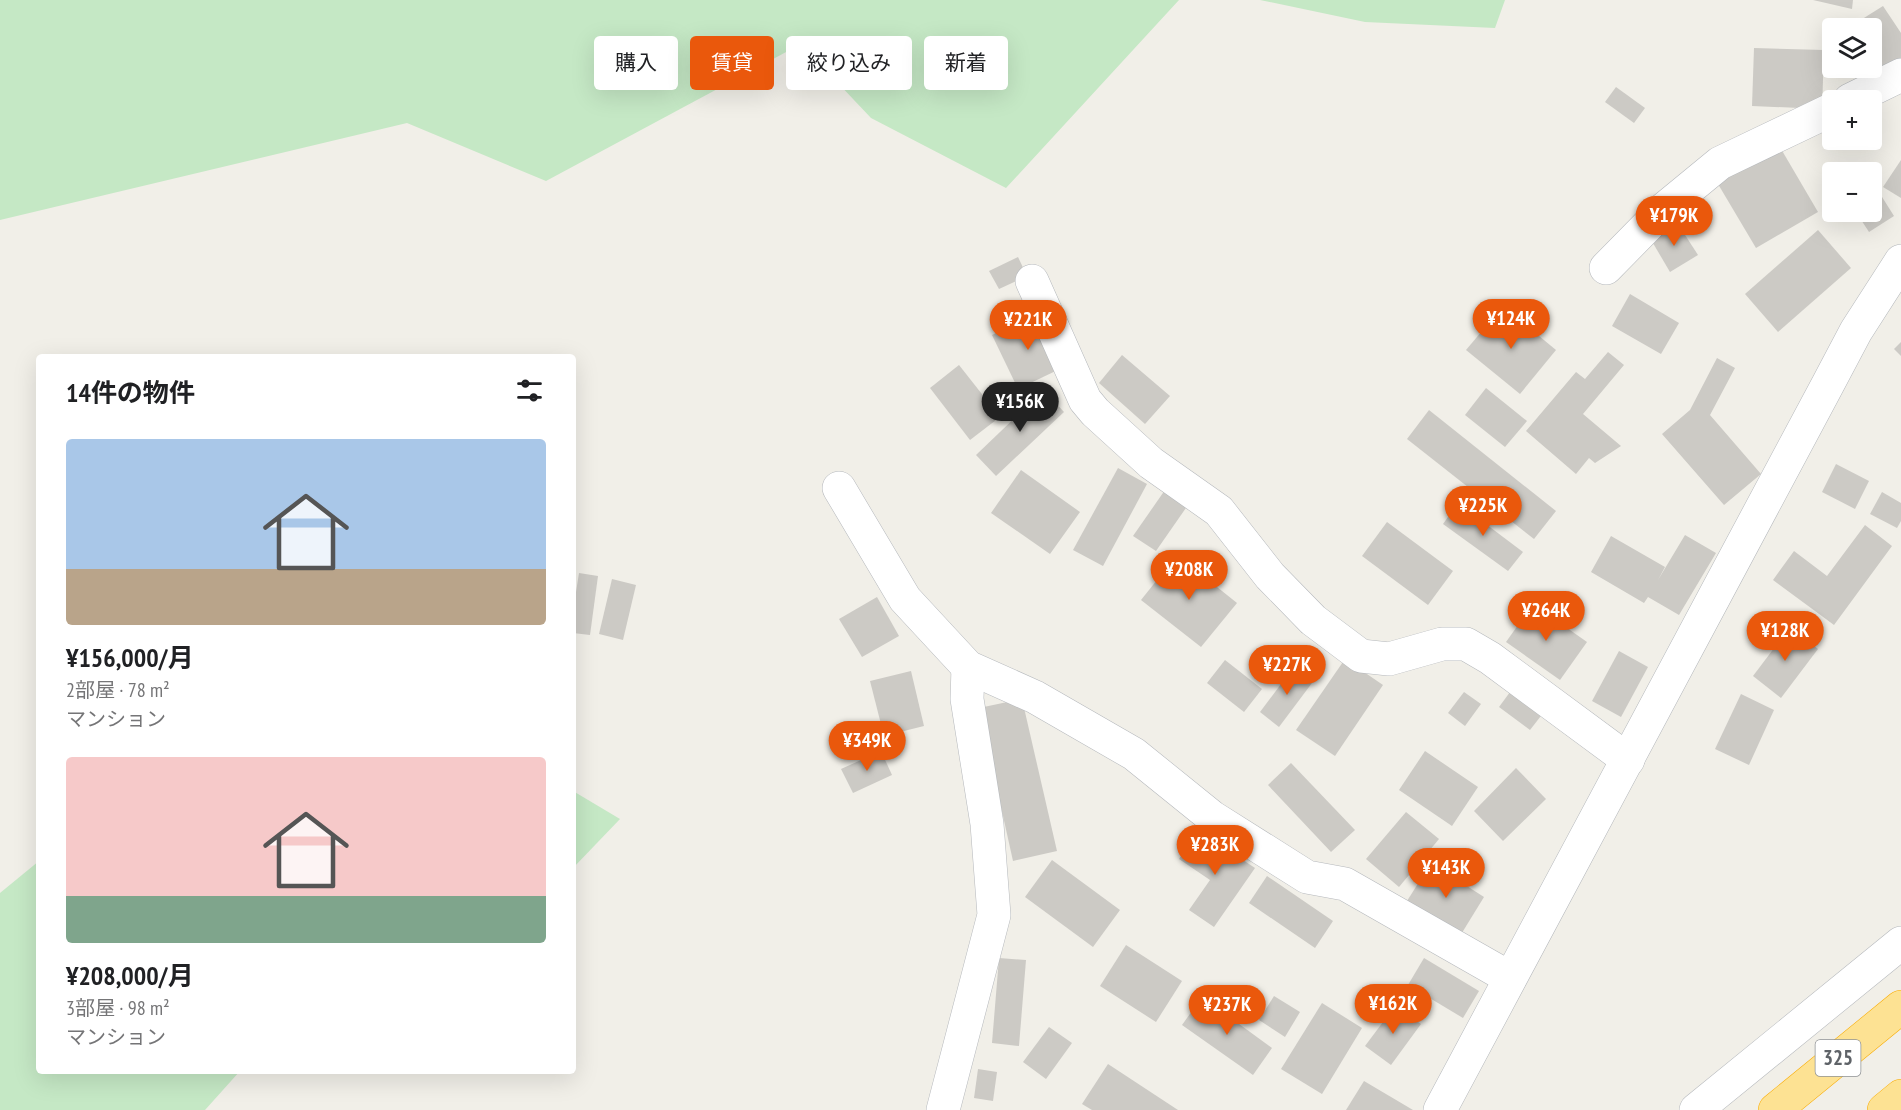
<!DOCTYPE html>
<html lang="ja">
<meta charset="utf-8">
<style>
:root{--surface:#fff;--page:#f2f2f2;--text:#202124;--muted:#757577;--accent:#ea580c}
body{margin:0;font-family:"PT Sans Narrow","Noto Sans JP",sans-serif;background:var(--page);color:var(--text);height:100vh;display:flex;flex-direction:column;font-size:22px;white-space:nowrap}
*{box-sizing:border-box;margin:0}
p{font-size:20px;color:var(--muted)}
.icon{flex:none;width:33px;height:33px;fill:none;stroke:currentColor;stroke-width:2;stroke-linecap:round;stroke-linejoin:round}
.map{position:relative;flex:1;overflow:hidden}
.side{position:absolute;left:36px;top:354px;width:540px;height:720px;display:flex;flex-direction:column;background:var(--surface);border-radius:6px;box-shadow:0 6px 24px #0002}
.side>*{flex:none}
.hud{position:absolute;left:594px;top:36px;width:570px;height:54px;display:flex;gap:12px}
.buttons{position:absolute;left:1822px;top:18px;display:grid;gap:12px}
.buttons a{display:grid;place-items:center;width:60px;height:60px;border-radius:6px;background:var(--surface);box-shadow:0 6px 24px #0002;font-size:30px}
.price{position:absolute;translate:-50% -51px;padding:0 14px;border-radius:21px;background:var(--accent);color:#fff;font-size:20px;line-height:39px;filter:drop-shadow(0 2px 3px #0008)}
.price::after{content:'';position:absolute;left:50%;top:36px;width:18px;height:14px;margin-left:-9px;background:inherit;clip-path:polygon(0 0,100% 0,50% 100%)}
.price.active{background:#222;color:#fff}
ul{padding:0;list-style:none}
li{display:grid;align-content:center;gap:12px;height:318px;padding:0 30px}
li span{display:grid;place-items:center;height:186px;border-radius:6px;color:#555}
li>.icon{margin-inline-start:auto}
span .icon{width:108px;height:108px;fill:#fffc;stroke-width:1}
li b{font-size:26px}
h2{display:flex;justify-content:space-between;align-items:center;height:72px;padding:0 30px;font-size:26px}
.chip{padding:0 21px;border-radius:6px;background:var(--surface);box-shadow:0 6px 24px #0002;font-size:21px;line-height:54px}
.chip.active{background:var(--accent);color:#fff}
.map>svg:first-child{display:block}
</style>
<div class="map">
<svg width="1901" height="1110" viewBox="0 0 1901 1110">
<rect width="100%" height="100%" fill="#f1efe8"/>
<g fill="#c5e8c5">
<path d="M0,0H1179L1006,188L871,118L801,44L546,181L407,123L0,220Z"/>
<path d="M1260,0H1505L1495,28L1365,22Z"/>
<path d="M573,791L620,819L573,868Z"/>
<path d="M39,861V1071H240L205,1110H0V893Z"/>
</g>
<g fill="#cccac5">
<path d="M1813,0H1853L1852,9Z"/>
<path d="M1883,6L1901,33V60L1864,84L1853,68H1872V28H1848Z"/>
<path d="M1754,48L1824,50L1822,109L1752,106Z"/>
<path d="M1616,87L1645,108L1634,123L1605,102Z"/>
<path d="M1777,142L1818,212L1756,248L1715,179Z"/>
<path d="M1901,160V198L1883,187Z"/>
<path d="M1862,164L1867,172H1849Z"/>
<path d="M1872,181L1894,216L1869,232L1856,212H1872Z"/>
<path d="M1676,221L1698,255L1670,272L1650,238Z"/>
<path d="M1818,230L1851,268L1778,332L1745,294Z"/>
<path d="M1018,257L1027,276L999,289L989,271Z"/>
<path d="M1630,294L1679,323L1661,354L1612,326Z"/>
<path d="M1503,306L1556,350L1520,394L1466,350Z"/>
<path d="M1038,313L1064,367L1018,389L992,335Z"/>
<path d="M1901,342V356L1894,349Z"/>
<path d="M1608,352L1624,365L1583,414L1621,446L1595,463L1589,458L1576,474L1526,431L1576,372L1585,379Z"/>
<path d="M1122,355L1170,396L1145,424L1099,383Z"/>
<path d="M1717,358L1735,368L1710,415L1761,474L1724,505L1662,434L1690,410Z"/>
<path d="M959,365L1000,417L970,440L930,388Z"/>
<path d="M1486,388L1527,421L1505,447L1465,415Z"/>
<path d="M1044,390L1064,412L996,476L976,455Z"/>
<path d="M1429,410L1556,511L1534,539L1407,439Z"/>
<path d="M1836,464L1869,481L1855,509L1822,492Z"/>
<path d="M1118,468L1147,484L1103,566L1073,550Z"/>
<path d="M1021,470L1080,512L1050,554L991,513Z"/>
<path d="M1165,490L1188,505L1156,551L1133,536Z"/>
<path d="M1882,492L1901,503V521L1897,528L1870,514Z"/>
<path d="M1458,503L1523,552L1508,571L1443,524Z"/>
<path d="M1387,522L1453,571L1428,605L1362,556Z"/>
<path d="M1865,525L1892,546L1834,625L1773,580L1794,551L1827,576Z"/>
<path d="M1685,535L1716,553L1679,615L1648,597L1644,603L1591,572L1611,536L1665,567L1658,580Z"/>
<path d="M1177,555L1237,603L1201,647L1141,600Z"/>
<path d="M579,573L598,576L590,635L573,633V611Z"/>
<path d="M612,579L636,585L623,640L599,634Z"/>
<path d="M877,597L899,636L862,657L839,619Z"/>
<path d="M1533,604L1587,642L1560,680L1506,642Z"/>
<path d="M1790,627L1818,649L1781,698L1753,676Z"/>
<path d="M1619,651L1648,667L1621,717L1592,701Z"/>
<path d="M1345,659L1383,685L1335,756L1296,730Z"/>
<path d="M1225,660L1262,689L1244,712L1207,683Z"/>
<path d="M1296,664L1315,679L1279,727L1260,712Z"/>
<path d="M911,671L924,726L884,736L870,681Z"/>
<path d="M1513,688L1544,712L1530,730L1499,707Z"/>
<path d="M1464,692L1481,704L1465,726L1448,713Z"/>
<path d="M1741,694L1774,710L1749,765L1715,749Z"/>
<path d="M1022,699L1057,851L1013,861L979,708Z"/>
<path d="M881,751L892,775L853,793L841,769Z"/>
<path d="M1425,751L1478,787L1452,826L1399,790Z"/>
<path d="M1291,763L1355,830L1331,852L1268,785Z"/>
<path d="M1516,768L1546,799L1503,841L1474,811Z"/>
<path d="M1406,812L1439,839L1399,887L1366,859Z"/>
<path d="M1198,830L1255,868L1214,927L1189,910L1210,880L1179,859Z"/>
<path d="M1052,860L1120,910L1093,947L1025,897Z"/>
<path d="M1431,863L1484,897L1460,936L1407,901Z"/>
<path d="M1267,876L1333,921L1315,948L1249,903Z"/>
<path d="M1126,945L1182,981L1156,1022L1100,986Z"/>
<path d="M999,958L1026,960L1019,1046L992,1043Z"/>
<path d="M1424,958L1479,991L1463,1018L1408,985Z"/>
<path d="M1274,996L1300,1012L1285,1037L1259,1020Z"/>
<path d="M1202,997L1272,1048L1253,1075L1182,1025Z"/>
<path d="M1322,1003L1362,1028L1322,1094L1281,1069Z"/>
<path d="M1395,1006L1421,1024L1391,1065L1365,1046Z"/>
<path d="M1049,1027L1072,1043L1046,1079L1023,1062Z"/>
<path d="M1108,1064L1178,1110H1092L1082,1104Z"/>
<path d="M978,1069L997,1072L993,1101L974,1098Z"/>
<path d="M1364,1081L1413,1110H1346Z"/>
</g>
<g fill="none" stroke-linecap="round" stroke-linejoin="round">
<defs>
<g id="minor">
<path d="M1850,100L1901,75"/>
<path d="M1606,268L1664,209L1720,163L1833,109"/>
<path d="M1032,281L1085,400L1095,412L1151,463L1219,511L1270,576L1313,620L1361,656L1389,659L1442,644H1466L1490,658L1628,760"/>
<path d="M839,488L905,599L968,667L1035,697L1134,754L1212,817L1307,877L1345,884L1510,978"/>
<path d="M943,1110L994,915L987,824L967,699L968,667"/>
<path d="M1440,1110L1828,384L1856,331L1901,261"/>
<path d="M1696,1110L1901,943"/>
</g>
<g id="highway">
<path d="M1775,1110L1901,1007"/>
<path d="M1884,1110L1901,1096"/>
</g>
</defs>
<use href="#minor" stroke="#b5b8bc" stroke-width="34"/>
<use href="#highway" stroke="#f9ab00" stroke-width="34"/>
<use href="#minor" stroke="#fff" stroke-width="33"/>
<use href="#highway" stroke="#fde293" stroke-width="33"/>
</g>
<g text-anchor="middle" stroke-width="4.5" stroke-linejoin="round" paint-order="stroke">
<rect fill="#fff" stroke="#8f9295" stroke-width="1.5" x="1815.5" y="1040" width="45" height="36" rx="4.5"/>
<g font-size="21" font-weight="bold" fill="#5f6368">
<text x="1838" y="1065">325</text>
</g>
</g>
</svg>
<div class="buttons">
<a><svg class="icon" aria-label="layers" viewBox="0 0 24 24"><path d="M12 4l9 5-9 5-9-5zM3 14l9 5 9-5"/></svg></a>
<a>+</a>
<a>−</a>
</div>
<b class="price" style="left:1674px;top:247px">¥179K</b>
<b class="price" style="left:1511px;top:350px">¥124K</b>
<b class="price" style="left:1028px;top:351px">¥221K</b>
<b class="price active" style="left:1020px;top:433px">¥156K</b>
<b class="price" style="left:1483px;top:537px">¥225K</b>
<b class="price" style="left:1189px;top:601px">¥208K</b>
<b class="price" style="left:1546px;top:642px">¥264K</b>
<b class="price" style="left:1785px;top:662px">¥128K</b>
<b class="price" style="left:1287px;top:696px">¥227K</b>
<b class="price" style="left:867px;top:772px">¥349K</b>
<b class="price" style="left:1215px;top:876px">¥283K</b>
<b class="price" style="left:1446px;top:899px">¥143K</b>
<b class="price" style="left:1393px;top:1035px">¥162K</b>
<b class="price" style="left:1227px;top:1036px">¥237K</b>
<div class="hud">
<a class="chip">購入</a>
<a class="chip active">賃貸</a>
<a class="chip">絞り込み</a>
<a class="chip">新着</a>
</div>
<section class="side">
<h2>14件の物件<svg class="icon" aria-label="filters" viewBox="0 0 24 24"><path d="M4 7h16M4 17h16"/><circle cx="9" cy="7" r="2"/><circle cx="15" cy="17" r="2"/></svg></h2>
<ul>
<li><span style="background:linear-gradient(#a9c7e8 70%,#b9a48a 0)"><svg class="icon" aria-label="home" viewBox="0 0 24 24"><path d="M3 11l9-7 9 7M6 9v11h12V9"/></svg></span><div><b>¥156,000/月</b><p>2部屋 · 78 m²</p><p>マンション</p></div></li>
<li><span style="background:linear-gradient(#f6c9c9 75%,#7fa58c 0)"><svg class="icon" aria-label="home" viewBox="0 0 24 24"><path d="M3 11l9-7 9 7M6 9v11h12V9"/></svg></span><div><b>¥208,000/月</b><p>3部屋 · 98 m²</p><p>マンション</p></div></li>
</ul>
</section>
</div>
